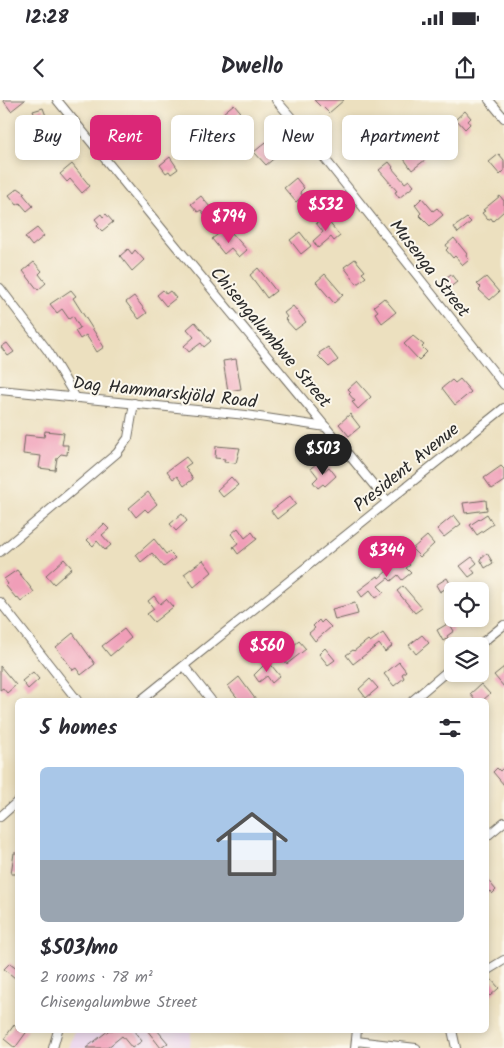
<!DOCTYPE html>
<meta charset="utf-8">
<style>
:root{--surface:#fff;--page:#f7f7f7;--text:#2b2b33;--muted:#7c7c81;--accent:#db2777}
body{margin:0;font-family:Kalam,sans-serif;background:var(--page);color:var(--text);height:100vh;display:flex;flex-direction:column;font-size:19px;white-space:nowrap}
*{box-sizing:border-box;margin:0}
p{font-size:16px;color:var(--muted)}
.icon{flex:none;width:28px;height:28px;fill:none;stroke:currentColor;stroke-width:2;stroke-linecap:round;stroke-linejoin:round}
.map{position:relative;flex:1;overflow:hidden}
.panel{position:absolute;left:15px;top:598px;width:474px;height:335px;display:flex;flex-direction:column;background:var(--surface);border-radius:8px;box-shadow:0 2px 8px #0003}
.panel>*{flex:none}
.guide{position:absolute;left:15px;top:15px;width:475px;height:45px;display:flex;gap:10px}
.tools{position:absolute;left:444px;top:482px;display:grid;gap:10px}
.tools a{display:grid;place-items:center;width:45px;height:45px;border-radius:8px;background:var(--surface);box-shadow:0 2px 8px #0003;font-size:25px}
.price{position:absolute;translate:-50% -42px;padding:0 11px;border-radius:18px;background:var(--accent);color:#fff;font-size:16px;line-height:32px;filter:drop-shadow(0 1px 2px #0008)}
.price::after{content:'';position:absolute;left:50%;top:30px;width:15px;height:11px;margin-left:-8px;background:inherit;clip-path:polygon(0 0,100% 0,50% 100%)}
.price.on{background:#222;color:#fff}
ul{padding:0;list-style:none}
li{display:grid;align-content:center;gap:10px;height:265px;padding:0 25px}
li span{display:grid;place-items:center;height:155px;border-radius:8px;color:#555}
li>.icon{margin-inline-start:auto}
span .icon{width:90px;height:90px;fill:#fffc;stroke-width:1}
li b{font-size:21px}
h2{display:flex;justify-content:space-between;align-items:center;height:60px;padding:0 25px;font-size:21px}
.chip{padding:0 18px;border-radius:8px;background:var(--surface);box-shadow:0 2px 8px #0003;font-size:18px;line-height:45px}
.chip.on{background:var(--accent);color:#fff}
.status{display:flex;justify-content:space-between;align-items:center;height:35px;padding:0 25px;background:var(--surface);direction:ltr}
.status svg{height:14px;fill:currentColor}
header{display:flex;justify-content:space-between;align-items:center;height:65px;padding:0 25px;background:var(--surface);font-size:22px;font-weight:700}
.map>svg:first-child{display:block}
</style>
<div class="status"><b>12:28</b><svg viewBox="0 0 49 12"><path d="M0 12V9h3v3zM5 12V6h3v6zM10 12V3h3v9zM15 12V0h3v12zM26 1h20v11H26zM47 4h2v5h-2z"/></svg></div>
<header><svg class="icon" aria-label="back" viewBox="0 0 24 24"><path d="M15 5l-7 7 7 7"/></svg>Dwello<svg class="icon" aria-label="share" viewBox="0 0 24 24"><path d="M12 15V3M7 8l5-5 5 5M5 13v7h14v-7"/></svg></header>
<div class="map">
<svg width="504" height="948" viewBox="0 0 504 948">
<rect width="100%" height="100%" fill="#fbf7ec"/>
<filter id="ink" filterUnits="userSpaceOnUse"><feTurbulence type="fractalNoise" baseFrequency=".02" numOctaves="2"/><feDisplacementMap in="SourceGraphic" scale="10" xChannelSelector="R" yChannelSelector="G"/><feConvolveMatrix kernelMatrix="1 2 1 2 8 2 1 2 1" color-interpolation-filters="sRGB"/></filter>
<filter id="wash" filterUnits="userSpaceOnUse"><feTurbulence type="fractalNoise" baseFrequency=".0096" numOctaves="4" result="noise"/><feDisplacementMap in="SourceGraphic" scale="20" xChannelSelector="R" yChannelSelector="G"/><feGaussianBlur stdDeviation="1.12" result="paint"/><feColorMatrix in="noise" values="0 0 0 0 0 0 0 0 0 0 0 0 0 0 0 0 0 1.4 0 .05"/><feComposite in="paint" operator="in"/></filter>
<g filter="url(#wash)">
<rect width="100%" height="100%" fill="#ece0bf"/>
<path fill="#e9d2ed" d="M75,930H191L190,948H69Z"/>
<g id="blocks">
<g fill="#f09eb8">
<path d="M3,0H25L11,11Z"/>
<path d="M314,0H344L329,13L323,7L322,8Z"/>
<path d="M234,4L240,11L237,14L239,18L232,24L223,13Z"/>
<path d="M43,8L55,40L41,45L35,29L31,30L27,19L35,16L33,11Z"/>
<path d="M465,11L471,18L468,21L470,24L465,29L456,19Z"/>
<path d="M133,15L138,22L133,26L143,39L136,45L120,25Z"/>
<path d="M357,23L371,38L361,48L355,41L358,38L350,29Z"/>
<path d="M232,30L238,36L228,44L223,39Z"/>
<path d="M266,42L277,56L266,65L254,52Z"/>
<path d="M410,43L425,60L412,70L399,52Z"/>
<path d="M499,54L504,60V71L500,75L489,62Z"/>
<path d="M170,57L178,69L171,74L169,71L166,73L160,65Z"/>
<path d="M389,62L393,67L392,68L405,83L409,80L414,86L399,98L395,92L397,91L379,70Z"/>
<path d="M72,64L90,86L82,93L70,79L67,82L60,74Z"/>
<path d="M296,78L304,88L300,92L303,96L296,102L284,88Z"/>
<path d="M18,88L25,93L23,94L33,106L27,111L20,103L17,105L9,95Z"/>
<path d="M201,96L214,112L207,118L201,110L198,112L191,104Z"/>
<path d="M500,96L504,101V111L493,121L491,118L488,120L482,113L485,111L483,110Z"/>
<path d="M422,98L433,111L437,108L443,115L430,126L419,115L421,113L415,105Z"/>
<path d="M101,114L103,117L106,114L113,122L102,131L97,126L99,124L95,119Z"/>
<path d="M324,116L340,136L334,141L331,137L318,148L313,141L323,132L316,123Z"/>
<path d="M467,118L471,122L458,133L454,127Z"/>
<path d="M37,128L44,136L32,146L25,137Z"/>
<path d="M222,131L227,137L232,133L247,150L239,157L231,148L224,154L212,139Z"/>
<path d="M300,132L311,146L301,154L290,140Z"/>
<path d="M454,138L467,154L466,156L469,160L463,165L455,156L453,158L446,150L448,148L446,145Z"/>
<path d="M128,149L132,154L135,150L144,160L132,171L120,156Z"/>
<path d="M355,159L365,171L362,173L366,177L357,184L344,167Z"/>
<path d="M34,162L42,171L39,174L46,183L38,190L23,171Z"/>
<path d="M258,168L276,191L267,198L250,175Z"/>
<path d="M325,174L343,195L334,203L316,182Z"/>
<path d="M451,174L457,182L449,188L443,180Z"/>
<path d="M486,177L499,192L490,200L479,190L481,188L477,184Z"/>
<path d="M71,190L76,196L73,198L104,247L97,252L86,235L80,239L75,231L80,228L73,216L69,219L62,209L57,213L50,204Z"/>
<path d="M163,190L166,194L170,191L176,198L166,206L157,195Z"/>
<path d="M134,196L147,213L139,219L126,202Z"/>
<path d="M384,198L396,212L382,223L375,213L378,211L374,206Z"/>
<path d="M293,206L306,222L295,230L285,219L287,217L284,213Z"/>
<path d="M195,222L211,241L204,247L201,243L189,252L184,246L194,237L187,229Z"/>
<path d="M413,236L424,245L422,247L427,252L419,260L404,244Z"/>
<path d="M7,243L14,252L8,256L1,247Z"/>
<path d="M328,247L338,260L329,267L318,256L320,255L319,253Z"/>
<path d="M236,259L241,289L228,291L223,261Z"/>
<path d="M460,279L471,292L455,305L442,288L452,280L455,283Z"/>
<path d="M357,281L371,297L358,309L352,302L355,301L349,294L351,292L348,289Z"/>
<path d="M350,314L360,327L349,336L339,324Z"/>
<path d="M45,331L64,333L62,345H68L67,355L61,354L57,358L55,370L39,368L41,356L23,354L25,335L44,337Z"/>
<path d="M216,346L240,348L236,363L224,362L225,359L215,358Z"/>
<path d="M186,357L191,363L185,367L193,379L184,386L177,376L173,379L167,371Z"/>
<path d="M317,363L324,371L329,367L336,376L325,386L323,384L318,388L313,382L318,377L311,368Z"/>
<path d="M501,366L504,369V381L492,389L484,378Z"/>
<path d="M231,377L238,385L223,397L217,390Z"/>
<path d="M148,392L157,404L148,412L145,409L136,417L129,408Z"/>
<path d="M290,396L296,404L277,419L271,411Z"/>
<path d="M486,400L487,410L465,413L463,403Z"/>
<path d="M182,414L187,421L176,431L170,424Z"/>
<path d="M487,414L493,424L477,435L470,425Z"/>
<path d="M454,415L461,424L444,437L437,429Z"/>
<path d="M104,424L109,429L102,435L111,445L105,450L97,441L93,446L87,440Z"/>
<path d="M238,428L245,438L252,432L257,439L238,454L233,447L238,443L231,434Z"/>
<path d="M427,436L434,444L420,457L412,449Z"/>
<path d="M154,439L166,454L169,452L175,458L164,467L152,453L141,462L136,455Z"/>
<path d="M487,453L493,463L485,468L480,459Z"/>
<path d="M403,457L410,465L406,468L411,473L402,480L398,475L391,481L388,478L378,486L384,492L376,498L370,490L362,497L358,491L378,476L379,478Z"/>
<path d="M472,457L477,463L471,468L475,473L469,477L460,466Z"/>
<path d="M64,459L72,468L54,484L46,475Z"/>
<path d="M203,460L212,472L194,487L184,474Z"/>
<path d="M17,470L34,492L21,502L17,497L16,498L6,486L8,484L4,479Z"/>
<path d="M447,478L451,485L440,492L436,485Z"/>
<path d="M403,486L422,508L415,513L397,491Z"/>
<path d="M154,496L160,504L166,499L173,507L154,522L147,514L154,509L148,501Z"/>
<path d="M355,503L358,514L335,520L332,509Z"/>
<path d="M319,520L321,523L324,520L331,527L315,541L309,533L315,528L313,526Z"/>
<path d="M449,523L454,531L447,536L448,538L443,541L437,530Z"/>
<path d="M124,529L131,538L110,556L102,546Z"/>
<path d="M73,533L95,564L81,575L76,568L73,570L56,547Z"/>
<path d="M383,533L392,546L385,552L379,544L353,564L346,555L353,550L354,551L368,540L370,542Z"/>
<path d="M422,535L429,543L416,554L409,545Z"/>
<path d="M299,541L306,549L287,564L281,556Z"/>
<path d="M325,548L335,560L328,565L319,554Z"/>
<path d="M268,561L280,576L272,583L267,576L259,582L254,575Z"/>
<path d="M399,562L406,571L402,574L404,578L394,586L384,574Z"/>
<path d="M0,566L16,585L7,593L3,588L0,590Z"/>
<path d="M504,567V587L494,575Z"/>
<path d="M33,572L39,579L28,589L22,581Z"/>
<path d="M239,577L256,600H239L228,586Z"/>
<path d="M370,579L378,588L366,598L359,589Z"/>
<path d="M481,584L490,594L483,600H475L470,594Z"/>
<path d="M504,667V685L493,672L497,668L500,671Z"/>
<path d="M14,753H18V774H11Z"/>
<path d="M486,778L496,790L492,794L490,791L486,794Z"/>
<path d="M10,863L18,869V875L15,878L4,869Z"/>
<path d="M491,879L499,888L490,896L486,892V883Z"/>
<path d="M14,925L18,928V930H28L15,948L4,939Z"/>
<path d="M109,930H133L142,941L132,948L122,936L107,948H86Z"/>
<path d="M147,930H157L168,943L161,948Z"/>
</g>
</g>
</g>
<g filter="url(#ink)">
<use href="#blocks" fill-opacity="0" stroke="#6f6a5f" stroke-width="1"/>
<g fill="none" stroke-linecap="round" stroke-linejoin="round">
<defs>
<g id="minor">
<path d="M57,0L171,140L387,401"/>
<path d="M276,0L303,31L504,285"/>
<path d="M489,0L504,18"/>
<path d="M0,188L48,251L76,298"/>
<path d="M0,290L246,315L326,327"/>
<path d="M0,452L117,353L128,338L134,303"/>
<path d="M0,502L77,600"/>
<path d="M478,546L504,525"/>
<path d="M184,566L211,600"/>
<path d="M141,600L504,308"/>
<path d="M413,600L452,567"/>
<path d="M0,717L18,701"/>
<path d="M486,737L504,722"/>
<path d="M486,871L504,860"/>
<path d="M452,930L456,948"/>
<path d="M356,941L416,948"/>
<path d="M53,948L58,930"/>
<path d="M355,948L357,930"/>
</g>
</defs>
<use href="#minor" stroke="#6f6a5f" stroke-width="10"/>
<use href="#minor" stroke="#fff" stroke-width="8"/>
</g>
</g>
<g text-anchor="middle" stroke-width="4" stroke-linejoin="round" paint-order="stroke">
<g font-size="18" fill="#2b2b2b" stroke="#fbf7ec">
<text transform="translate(430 168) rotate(52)" y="6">Musenga Street</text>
<text transform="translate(271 237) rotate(50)" y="6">Chisengalumbwe Street</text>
<text transform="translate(165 292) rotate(6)" y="6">Dag Hammarskjöld Road</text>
<text transform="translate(406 367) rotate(-39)" y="6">President Avenue</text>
</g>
</g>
</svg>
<div class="tools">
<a><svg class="icon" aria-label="locate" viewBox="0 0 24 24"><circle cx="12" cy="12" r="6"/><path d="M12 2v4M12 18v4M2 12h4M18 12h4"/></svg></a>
<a><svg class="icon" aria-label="layers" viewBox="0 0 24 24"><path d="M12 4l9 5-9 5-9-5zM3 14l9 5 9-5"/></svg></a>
</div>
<b class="price" style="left:326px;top:132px">$532</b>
<b class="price" style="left:229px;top:144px">$794</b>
<b class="price on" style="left:323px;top:376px">$503</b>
<b class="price" style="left:387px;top:478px">$344</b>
<b class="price" style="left:267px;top:573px">$560</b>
<div class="guide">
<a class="chip">Buy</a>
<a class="chip on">Rent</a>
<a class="chip">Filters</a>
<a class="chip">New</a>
<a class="chip">Apartment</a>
</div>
<section class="panel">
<h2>5 homes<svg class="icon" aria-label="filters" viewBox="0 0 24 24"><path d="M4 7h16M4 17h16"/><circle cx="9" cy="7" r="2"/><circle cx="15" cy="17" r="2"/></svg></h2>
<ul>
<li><span style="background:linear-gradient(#a9c7e8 60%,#9aa5b1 0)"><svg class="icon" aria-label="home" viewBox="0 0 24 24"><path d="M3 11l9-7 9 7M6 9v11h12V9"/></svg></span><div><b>$503/mo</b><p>2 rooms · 78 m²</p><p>Chisengalumbwe Street</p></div></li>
</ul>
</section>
</div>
